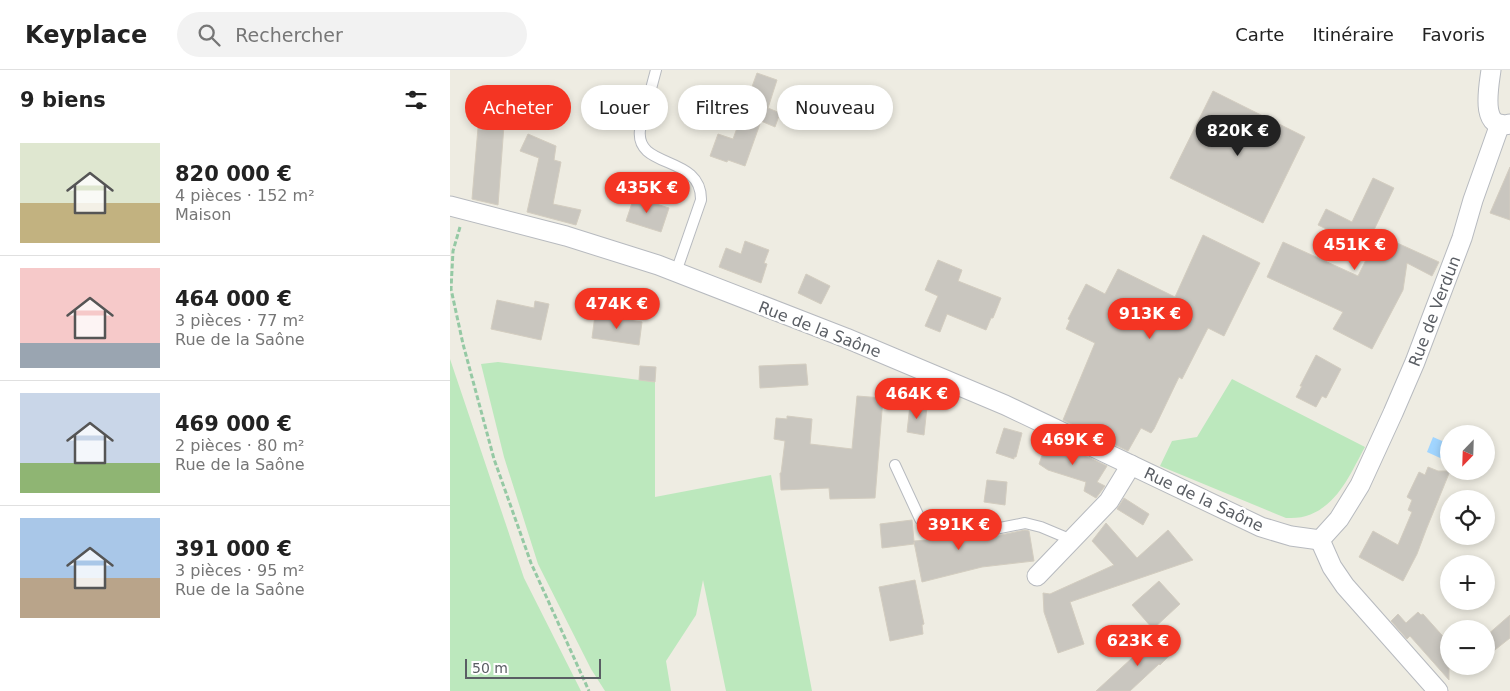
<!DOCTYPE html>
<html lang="fr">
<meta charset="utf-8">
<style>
:root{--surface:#fff;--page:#f2f2f2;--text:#222;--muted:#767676;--line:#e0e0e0;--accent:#f43523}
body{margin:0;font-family:"DejaVu Sans",sans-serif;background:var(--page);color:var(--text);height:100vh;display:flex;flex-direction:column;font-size:19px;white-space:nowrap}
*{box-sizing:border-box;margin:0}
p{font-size:16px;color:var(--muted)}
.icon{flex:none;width:28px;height:28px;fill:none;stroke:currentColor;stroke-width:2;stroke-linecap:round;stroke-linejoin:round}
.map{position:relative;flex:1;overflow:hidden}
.details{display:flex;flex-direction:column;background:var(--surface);width:450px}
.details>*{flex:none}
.guide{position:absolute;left:15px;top:15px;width:475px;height:45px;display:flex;gap:10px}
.needle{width:32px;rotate:203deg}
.fabs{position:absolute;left:990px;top:355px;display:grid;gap:10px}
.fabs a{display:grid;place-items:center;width:55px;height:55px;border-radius:50%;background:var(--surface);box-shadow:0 2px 8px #0003;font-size:25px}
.scale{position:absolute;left:15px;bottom:12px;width:136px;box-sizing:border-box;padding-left:5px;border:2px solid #5a5e64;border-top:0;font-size:14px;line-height:18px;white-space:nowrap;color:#5a5e64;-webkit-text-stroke:4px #fff;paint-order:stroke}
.price{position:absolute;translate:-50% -42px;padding:0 11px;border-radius:18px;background:var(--accent);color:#fff;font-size:16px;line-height:32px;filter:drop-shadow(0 1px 2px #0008)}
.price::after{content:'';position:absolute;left:50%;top:30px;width:15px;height:11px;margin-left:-8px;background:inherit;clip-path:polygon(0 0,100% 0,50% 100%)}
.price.active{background:#222;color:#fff}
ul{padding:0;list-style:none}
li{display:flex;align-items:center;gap:15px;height:125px;padding:0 20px}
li+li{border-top:1px solid var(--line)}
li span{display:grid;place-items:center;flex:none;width:140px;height:100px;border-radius:0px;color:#555}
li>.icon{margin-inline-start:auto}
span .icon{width:60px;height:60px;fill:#fffc;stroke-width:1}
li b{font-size:21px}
h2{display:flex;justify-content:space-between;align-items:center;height:60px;padding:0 20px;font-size:21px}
.tag{padding:0 18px;border-radius:22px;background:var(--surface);box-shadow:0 2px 8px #0003;font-size:18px;line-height:45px}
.tag.active{background:var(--accent);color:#fff}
header{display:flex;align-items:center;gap:30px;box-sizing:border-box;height:70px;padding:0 25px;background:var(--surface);border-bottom:1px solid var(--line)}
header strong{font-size:24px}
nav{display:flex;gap:28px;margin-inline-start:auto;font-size:18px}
.search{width:350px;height:45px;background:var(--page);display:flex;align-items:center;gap:12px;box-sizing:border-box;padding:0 18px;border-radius:28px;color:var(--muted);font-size:19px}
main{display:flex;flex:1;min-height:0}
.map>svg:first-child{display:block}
</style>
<header>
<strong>Keyplace</strong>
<div class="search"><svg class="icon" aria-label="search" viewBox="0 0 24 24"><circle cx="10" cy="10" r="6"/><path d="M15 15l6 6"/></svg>Rechercher</div>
<nav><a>Carte</a><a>Itinéraire</a><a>Favoris</a></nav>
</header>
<main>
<section class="details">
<h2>9 biens<svg class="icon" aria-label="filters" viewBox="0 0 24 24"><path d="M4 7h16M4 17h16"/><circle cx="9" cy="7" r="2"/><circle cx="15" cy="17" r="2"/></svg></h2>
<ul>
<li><span style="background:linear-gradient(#dfe7d0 60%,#c2b280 0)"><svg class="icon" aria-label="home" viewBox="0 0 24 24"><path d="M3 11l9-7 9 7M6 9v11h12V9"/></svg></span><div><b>820 000 €</b><p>4 pièces · 152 m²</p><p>Maison</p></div></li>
<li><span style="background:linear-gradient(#f6c9c9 75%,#9aa5b1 0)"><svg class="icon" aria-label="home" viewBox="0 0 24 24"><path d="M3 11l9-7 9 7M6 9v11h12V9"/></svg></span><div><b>464 000 €</b><p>3 pièces · 77 m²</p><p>Rue de la Saône</p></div></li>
<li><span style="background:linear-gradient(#c9d6e8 70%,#8fb573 0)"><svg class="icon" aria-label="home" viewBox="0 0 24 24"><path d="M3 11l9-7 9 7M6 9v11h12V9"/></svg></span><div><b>469 000 €</b><p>2 pièces · 80 m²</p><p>Rue de la Saône</p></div></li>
<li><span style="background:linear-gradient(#a9c7e8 60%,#b9a48a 0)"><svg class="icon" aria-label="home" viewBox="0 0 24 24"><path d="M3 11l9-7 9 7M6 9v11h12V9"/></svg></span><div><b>391 000 €</b><p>3 pièces · 95 m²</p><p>Rue de la Saône</p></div></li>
</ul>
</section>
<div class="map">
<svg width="1060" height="621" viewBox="0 0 1060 621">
<rect width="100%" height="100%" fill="#eeece2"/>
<g fill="#bce8bd">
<path d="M0,289L74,508L131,621H0Z"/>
<path d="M48,292L205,312V427L321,405L362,621H276L253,510L246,545L216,591L221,621H155L141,599L88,494L54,387L31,294Z"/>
<path d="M782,309L915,377C900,404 888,436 856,446C850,448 842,448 836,448L710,396L722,371L747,367Z"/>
</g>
<path fill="#a1d5ff" d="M983,367L999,374V392L977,382Z"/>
<g fill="#c9c6bf" stroke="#d3cdc0">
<path d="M307,3L327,10L318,38L330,43L325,57L311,51L295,96L278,90L277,92L260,86L268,64L283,69Z"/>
<path d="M763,21L855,67L813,153L720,108Z"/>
<path d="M29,46L54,55L48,135L22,129Z"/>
<path d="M78,64L106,76L104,90L111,92L103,134L131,140L126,155L77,142L89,88L70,81Z"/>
<path d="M1060,97V150L1040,143Z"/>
<path d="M923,108L944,118L923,162L989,192L982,206L957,193L953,220L922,279L883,259L893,242L817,207L833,172L908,206L921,180L868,155L876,139L902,152Z"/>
<path d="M184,127L219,138L211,162L176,151Z"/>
<path d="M753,165L810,193L774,266L758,258L732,309L729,307L704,359L701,363L691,358L678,381L613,350L645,273L616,259L620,250L618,249L636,214L655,224L668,199L725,227Z"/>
<path d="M295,171L319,180L314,193L317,194L311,213L269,197L276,178L291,184Z"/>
<path d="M488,190L512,200L508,211L551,228L543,248H541L536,260L497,244L490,262L475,256L488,226L475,220Z"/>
<path d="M356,204L380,216L371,234L348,223Z"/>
<path d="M47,230L84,238L85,231L99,234L91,270L41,259Z"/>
<path d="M145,245L192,252L189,275L142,268Z"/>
<path d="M866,285L891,299L876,328L872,326L866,337L846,327L852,316H850Z"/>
<path d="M356,294L358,315L310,318L309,296Z"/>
<path d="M190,296L206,297L205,312L189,310Z"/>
<path d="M407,326L433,328L425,428L380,429L379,418L331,420L330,403H331L335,371L324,369L326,348L337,349V346L362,349L360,374L402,379Z"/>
<path d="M460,335L477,337L474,365L457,362Z"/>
<path d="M554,358L572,363L566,387H564V389L546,383Z"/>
<path d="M598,368L657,396L647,412L655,416L646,428L634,421L636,412L598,400L589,394Z"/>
<path d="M978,397L988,401H1000L976,460L967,484L953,511L909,487L923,461L948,475L962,442L958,440L962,430L957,427L969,402L975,405Z"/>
<path d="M537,410L557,412L555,435L534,432Z"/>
<path d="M674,428L699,444L693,455L667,439Z"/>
<path d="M462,450L464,471L489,469L502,471L541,467L575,460L579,461L584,491L532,497L472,512L464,472V474L432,478L430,454Z"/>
<path d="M656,453L687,488L718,460L743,490L620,532L634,574L608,583L594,542L593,523L600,524L664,495L642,471Z"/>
<path d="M465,510L474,554L472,555L473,564L440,571L429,517Z"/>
<path d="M709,511L730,534L703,559L682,535Z"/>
<path d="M968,542L971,545L973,544L999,573V610L960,566L957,569L941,551L948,544L956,553Z"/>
<path d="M1060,545V568L1036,587V566Z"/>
<path d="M705,565L722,583L710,595L709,594L680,621H646L694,577L693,576Z"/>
</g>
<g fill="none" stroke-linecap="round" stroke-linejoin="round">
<defs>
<g id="lane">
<path d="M206,0L190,60C185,100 252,84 251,130L226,202"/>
<path d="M445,395L470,449L485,461L501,464L540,460L575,453L591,457L622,470"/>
</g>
<g id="street">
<path d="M1041,0C1039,16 1029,62 1060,54"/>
<path d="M0,136L116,166L208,195L396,268L555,335L811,457L841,466L870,470"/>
<path d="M870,470L889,449L910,415L943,343L965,292L1012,168L1023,130L1050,54"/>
<path d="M870,470L882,497L895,516L988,621"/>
<path d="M587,506L659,431L681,395"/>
</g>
</defs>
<use href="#lane" stroke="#b7babf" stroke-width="12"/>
<use href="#street" stroke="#b7babf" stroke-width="21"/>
<path stroke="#95c9a4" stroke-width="3" stroke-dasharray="5 2.5" stroke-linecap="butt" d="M10,157L3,181L1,219L13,274L44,389L81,493L139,621"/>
<use href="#lane" stroke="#fff" stroke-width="10"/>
<use href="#street" stroke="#fff" stroke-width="19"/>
</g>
<g text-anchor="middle" stroke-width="5" stroke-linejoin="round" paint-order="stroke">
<g font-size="16" fill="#5a5e64" stroke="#fff">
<text transform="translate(984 241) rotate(-69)" y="6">Rue de Verdun</text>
<text transform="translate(370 259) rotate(21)" y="6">Rue de la Saône</text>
<text transform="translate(754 429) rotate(25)" y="6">Rue de la Saône</text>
</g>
</g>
</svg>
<div class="fabs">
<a><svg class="needle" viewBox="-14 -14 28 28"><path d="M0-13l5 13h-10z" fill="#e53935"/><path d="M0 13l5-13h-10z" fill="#767676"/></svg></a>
<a><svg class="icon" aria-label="locate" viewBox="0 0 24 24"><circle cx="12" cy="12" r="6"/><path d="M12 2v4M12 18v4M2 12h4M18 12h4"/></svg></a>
<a>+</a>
<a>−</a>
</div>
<div class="scale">50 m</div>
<b class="price active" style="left:788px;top:87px">820K €</b>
<b class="price" style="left:197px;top:144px">435K €</b>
<b class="price" style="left:905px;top:201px">451K €</b>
<b class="price" style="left:167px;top:260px">474K €</b>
<b class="price" style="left:700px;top:270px">913K €</b>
<b class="price" style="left:467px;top:350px">464K €</b>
<b class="price" style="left:623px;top:396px">469K €</b>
<b class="price" style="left:509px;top:481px">391K €</b>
<b class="price" style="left:688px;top:597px">623K €</b>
<div class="guide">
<a class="tag active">Acheter</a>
<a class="tag">Louer</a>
<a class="tag">Filtres</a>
<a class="tag">Nouveau</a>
</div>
</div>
</main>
